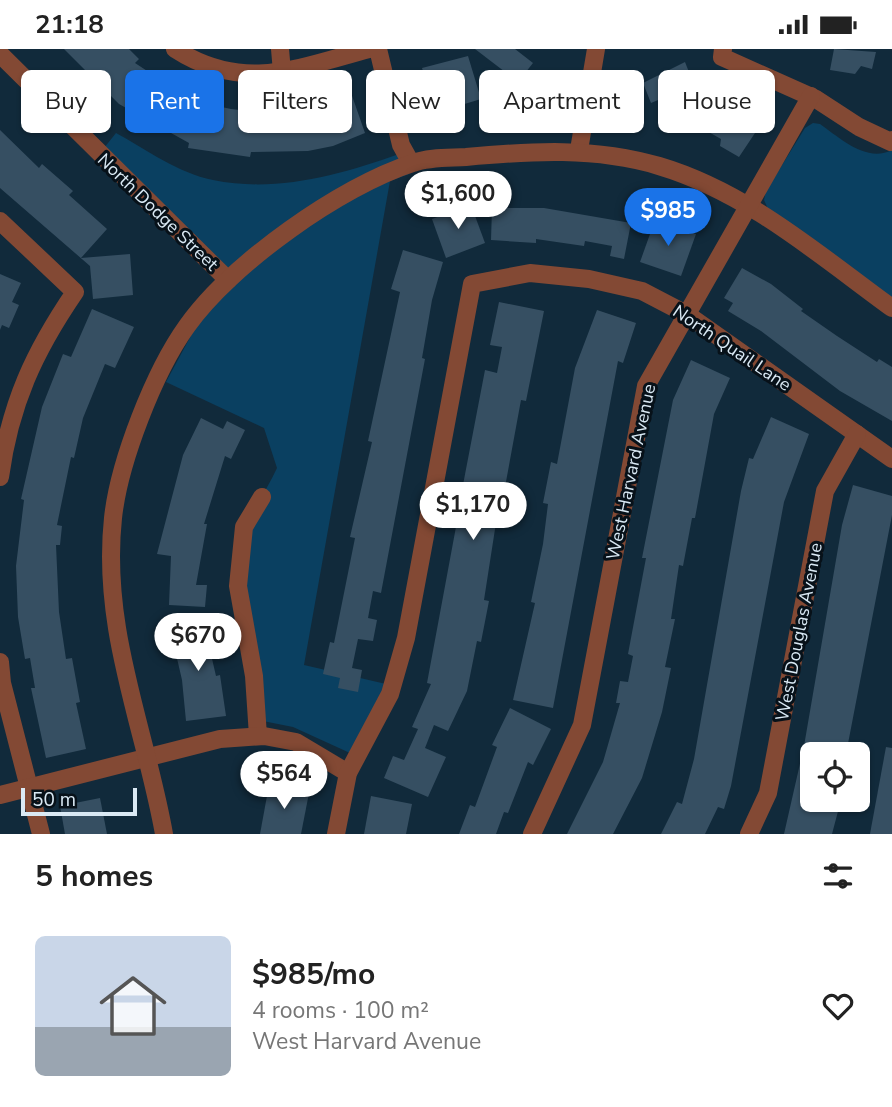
<!DOCTYPE html>
<meta charset="utf-8">
<style>
:root{--surface:#fff;--page:#f6f6f6;--text:#222;--muted:#767676;--line:#e0e0e0;--accent:#1a73e8}
body{margin:0;font-family:"Nunito Sans",sans-serif;background:var(--page);color:var(--text);height:100vh;display:flex;flex-direction:column;font-size:26px;white-space:nowrap}
*{box-sizing:border-box;margin:0}
p{font-size:23px;color:var(--muted)}
.icon{flex:none;width:38px;height:38px;fill:none;stroke:currentColor;stroke-width:2;stroke-linecap:round;stroke-linejoin:round}
.map{position:relative;height:785px;overflow:hidden}
.details{display:flex;flex-direction:column;background:var(--surface);flex:1}
.details>*{flex:none}
.guide{position:absolute;left:21px;top:21px;width:850px;height:63px;display:flex;gap:14px}
.tools{position:absolute;left:800px;top:693px;display:grid;gap:14px}
.tools a{display:grid;place-items:center;width:70px;height:70px;border-radius:10px;background:var(--surface);box-shadow:0 2px 5px #0004;font-size:35px}
.scale{position:absolute;left:21px;bottom:18px;width:116px;box-sizing:border-box;padding-left:7px;border:4px solid #dae9f4;border-top:0;font-size:19px;line-height:24px;white-space:nowrap;color:#dae9f4;-webkit-text-stroke:5px #071119;paint-order:stroke}
.price{position:absolute;translate:-50% -60px;padding:0 16px;border-radius:24px;background:#fff;color:#222;font-size:23px;line-height:46px;filter:drop-shadow(0 2px 4px #0008)}
.price::after{content:'';position:absolute;left:50%;top:42px;width:21px;height:16px;margin-left:-10px;background:inherit;clip-path:polygon(0 0,100% 0,50% 100%)}
.price.active{background:var(--accent);color:#fff}
ul{padding:0;list-style:none}
li{display:flex;align-items:center;gap:21px;height:175px;padding:0 35px}
li+li{border-top:2px solid var(--line)}
li span{display:grid;place-items:center;flex:none;width:196px;height:140px;border-radius:10px;color:#555}
li>.icon{margin-inline-start:auto}
span .icon{width:84px;height:84px;fill:#fffc;stroke-width:1}
li b{font-size:30px}
h2{display:flex;justify-content:space-between;align-items:center;height:84px;padding:0 35px;font-size:30px}
.pill{padding:0 24px;border-radius:10px;background:var(--surface);box-shadow:0 2px 5px #0004;font-size:24px;line-height:63px}
.pill.active{background:var(--accent);color:#fff}
.status{display:flex;justify-content:space-between;align-items:center;height:49px;padding:0 35px;background:var(--surface);direction:ltr}
.status svg{height:19px;fill:currentColor}
.map>svg:first-child{display:block}
</style>
<div class="status"><b>21:18</b><svg viewBox="0 0 49 12"><path d="M0 12V9h3v3zM5 12V6h3v6zM10 12V3h3v9zM15 12V0h3v12zM26 1h20v11H26zM47 4h2v5h-2z"/></svg></div>
<div class="map">
<svg width="892" height="785" viewBox="0 0 892 785">
<rect width="100%" height="100%" fill="#112a3b"/>
<g fill="#0a4061">
<path d="M813,74L820,75C840,89 866,114 892,101V251L769,162L764,151L766,142L805,79Z"/>
<path d="M116,84C147,101 178,124 213,131C276,144 340,126 399,105L409,125L390,132L304,616L386,635L350,704L293,678L263,672C256,625 232,513 249,472C257,454 269,437 277,419L264,379L166,333L194,281L228,238L96,109Z"/>
</g>
<g fill="#364f62">
<path d="M64,0H129L139,10L135,14L161,31L160,33L198,53L231,60L258,63L300,60L299,57L328,51L327,49L350,41L365,84L333,97L308,102L251,103L250,108L188,99L189,94L119,55Z"/>
<path d="M475,0H515L533,14L518,33Z"/>
<path d="M834,0L876,3L872,20L861,17L855,25L830,21Z"/>
<path d="M468,7L481,50L458,57L457,54L427,64L416,32L425,28L422,19Z"/>
<path d="M685,13L694,36L651,54L643,34Z"/>
<path d="M709,42L740,59L743,54L754,61L749,69L759,78L739,108L720,97L721,90L691,73Z"/>
<path d="M0,81L39,119L42,115L73,142L69,146L107,180L81,209L130,205L133,246L93,250L90,217L0,139Z"/>
<path d="M471,156L485,194L446,209L432,170Z"/>
<path d="M492,159H544L631,174L624,210L610,207L612,197L585,192L584,197L536,190V194L491,191Z"/>
<path d="M655,171L696,185L681,227L640,213Z"/>
<path d="M403,201L443,213L432,251L422,309L425,310L381,544L373,542L368,569L377,571L373,592L358,590L352,619L362,621L358,643L338,639L340,629L323,625L330,593L334,594L355,489L350,488L372,393L368,392L400,243L391,240Z"/>
<path d="M742,219L771,235L803,260L801,262L837,287L877,313L879,310L892,318V372L840,342L761,282L728,262L733,254L724,249Z"/>
<path d="M0,225L21,234L12,253L19,256L9,279L2,276L0,281Z"/>
<path d="M499,253L544,262L526,352L521,351L503,449L500,448L484,551L489,552L481,593L477,592L467,642L448,682L434,676L425,699L446,708L428,748L384,729L393,707L404,711L418,680L412,678L431,635L427,634L458,467L466,469L471,442L462,441L485,321L497,324L502,298L490,296Z"/>
<path d="M92,260L134,278L115,319L105,315L83,369L74,409L71,408L57,476L62,477L60,496H56L59,563L66,610L72,609L80,653L76,654L86,700L46,709L31,639H35L30,609L25,610L18,568L16,517L24,451L21,450L42,358L63,305L71,308Z"/>
<path d="M597,261L636,274L623,314L618,312L553,659L513,651L535,554L531,553L543,495L548,455L543,454L551,413L557,415L575,319Z"/>
<path d="M691,311L730,329L714,365L695,469H692L683,517L679,516L671,570H675L665,618L671,619L662,663L642,729L613,785H567L603,713L620,654H616L620,632L628,633L633,607L628,605L646,509H642L673,351Z"/>
<path d="M771,368L809,385L784,453L731,737L724,760L718,758L705,785H661L677,753L682,755L694,710L741,442L749,409L753,410Z"/>
<path d="M201,369L223,380L227,372L245,381L231,410L225,407L204,475H207L196,536H207L205,558L169,556L171,507L157,505L183,406Z"/>
<path d="M853,436L892,447V466L846,705H812V751H841L832,785H784L804,697L842,476Z"/>
<path d="M203,571L216,627L220,626L226,667L186,672L182,631L170,579Z"/>
<path d="M510,659L551,680L533,716L528,713L508,764L504,763L496,785H459L470,756L475,758L497,698L492,696Z"/>
<path d="M886,698L892,699V785H870Z"/>
<path d="M269,736L309,744L301,785H260Z"/>
<path d="M371,747L412,755L406,785H364Z"/>
<path d="M100,749L107,785H65L60,757Z"/>
</g>
<g fill="none" stroke-linecap="round" stroke-linejoin="round">
<g stroke="#834934" stroke-width="18">
<path d="M175,0C243,44 298,19 369,0"/>
<path d="M280,0L282,23"/>
<path d="M378,0L401,96L411,114"/>
<path d="M723,0L722,8L816,50L859,78L891,93L892,91"/>
<path d="M0,5L228,231"/>
<path d="M579,101L596,0"/>
<path d="M0,172L75,243C34,303 10,355 0,428"/>
<path d="M0,613L2,634L41,785"/>
<path d="M258,687L254,627L238,537L244,478L262,448"/>
<path d="M0,746L220,690L264,687L296,693L348,724"/>
<path d="M164,785C145,678 101,581 113,469C119,413 154,323 187,277C231,215 341,137 413,114C429,108 449,109 466,108C531,102 595,98 659,117C747,143 819,206 892,259"/>
<path d="M336,785L348,724L390,645L406,589L472,235L530,224L589,230L642,242L688,266L892,410"/>
<path d="M532,785L582,676L646,337L811,47"/>
<path d="M749,785L768,744L825,442L857,385"/>
</g>
</g>
<g text-anchor="middle" stroke-width="6" stroke-linejoin="round" paint-order="stroke">
<g font-size="18" fill="#dae9f4" stroke="#071119">
<text transform="translate(158 163) rotate(44)" y="6">North Dodge Street</text>
<text transform="translate(732 299) rotate(34)" y="6">North Quail Lane</text>
<text transform="translate(631 423) rotate(-78)" y="6">West Harvard Avenue</text>
<text transform="translate(799 583) rotate(-79)" y="6">West Douglas Avenue</text>
</g>
</g>
</svg>
<div class="tools">
<a><svg class="icon" aria-label="locate" viewBox="0 0 24 24"><circle cx="12" cy="12" r="6"/><path d="M12 2v4M12 18v4M2 12h4M18 12h4"/></svg></a>
</div>
<div class="scale">50 m</div>
<b class="price" style="left:458px;top:182px">$1,600</b>
<b class="price active" style="left:668px;top:199px">$985</b>
<b class="price" style="left:473px;top:493px">$1,170</b>
<b class="price" style="left:198px;top:624px">$670</b>
<b class="price" style="left:284px;top:762px">$564</b>
<div class="guide">
<a class="pill">Buy</a>
<a class="pill active">Rent</a>
<a class="pill">Filters</a>
<a class="pill">New</a>
<a class="pill">Apartment</a>
<a class="pill">House</a>
</div>
</div>
<section class="details">
<h2>5 homes<svg class="icon" aria-label="filters" viewBox="0 0 24 24"><path d="M4 7h16M4 17h16"/><circle cx="9" cy="7" r="2"/><circle cx="15" cy="17" r="2"/></svg></h2>
<ul>
<li><span style="background:linear-gradient(#c9d6e8 65%,#9aa5b1 0)"><svg class="icon" aria-label="home" viewBox="0 0 24 24"><path d="M3 11l9-7 9 7M6 9v11h12V9"/></svg></span><div><b>$985/mo</b><p>4 rooms · 100 m²</p><p>West Harvard Avenue</p></div><svg class="icon" aria-label="heart" viewBox="0 0 24 24"><path d="M12 20l-8-8c-3-5 5-10 8-4 3-6 11-1 8 4z"/></svg></li>
</ul>
</section>
